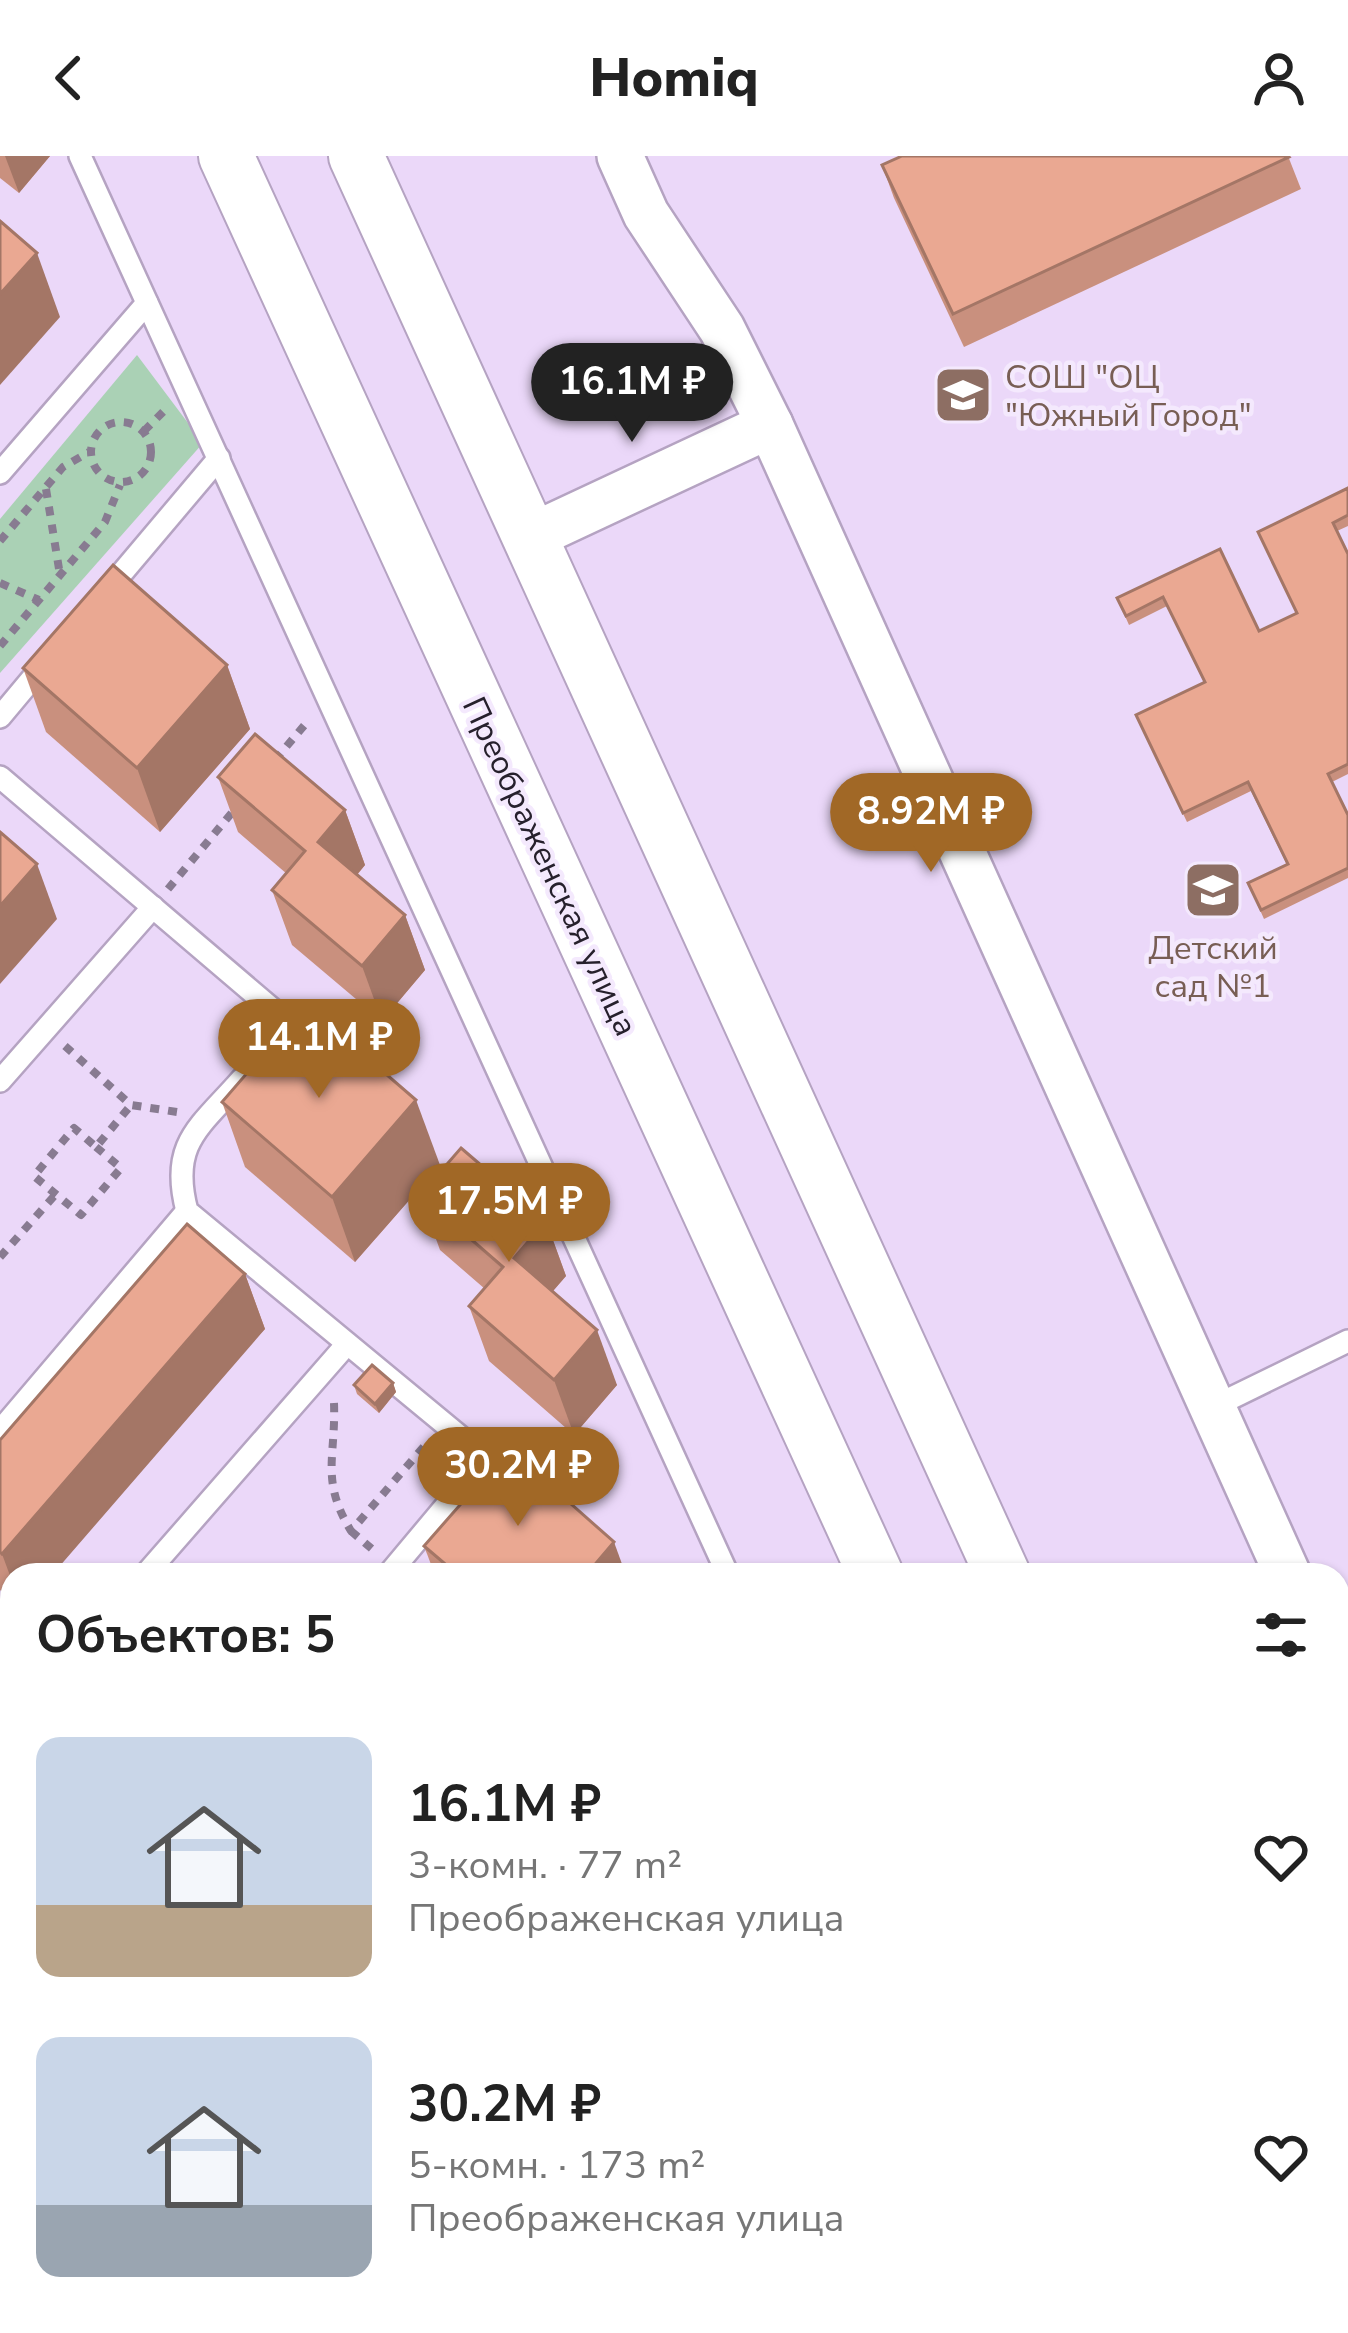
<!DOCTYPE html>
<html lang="ru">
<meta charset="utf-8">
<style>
:root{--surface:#fff;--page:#f6f6f6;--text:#222;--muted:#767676;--accent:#a16826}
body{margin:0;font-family:"Nunito Sans",sans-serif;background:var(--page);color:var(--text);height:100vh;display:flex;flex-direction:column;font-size:45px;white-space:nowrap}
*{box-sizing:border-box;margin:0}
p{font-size:39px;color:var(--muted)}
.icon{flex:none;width:66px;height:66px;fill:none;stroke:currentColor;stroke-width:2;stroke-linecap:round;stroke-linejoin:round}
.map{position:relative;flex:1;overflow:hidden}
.drawer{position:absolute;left:0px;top:1407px;width:1350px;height:771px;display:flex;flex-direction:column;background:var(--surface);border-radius:36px 36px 0 0;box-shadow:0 3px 9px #0004}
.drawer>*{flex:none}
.price{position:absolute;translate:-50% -102px;padding:0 27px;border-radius:42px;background:var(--accent);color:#fff;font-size:39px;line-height:78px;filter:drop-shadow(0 3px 6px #0008)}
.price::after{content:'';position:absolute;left:50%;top:72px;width:36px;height:27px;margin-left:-18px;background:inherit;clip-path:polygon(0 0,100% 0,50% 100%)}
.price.selected{background:#222;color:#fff}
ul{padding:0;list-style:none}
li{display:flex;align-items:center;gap:36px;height:300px;padding:0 36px}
li span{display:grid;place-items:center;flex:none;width:336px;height:240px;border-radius:24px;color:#555}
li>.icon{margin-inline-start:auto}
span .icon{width:144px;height:144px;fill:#fffc;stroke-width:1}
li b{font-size:51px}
h2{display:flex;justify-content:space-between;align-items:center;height:144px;padding:0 36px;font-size:51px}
header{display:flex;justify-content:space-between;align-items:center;height:156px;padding:0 36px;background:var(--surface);font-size:54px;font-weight:800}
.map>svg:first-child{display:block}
</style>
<header><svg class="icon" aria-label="back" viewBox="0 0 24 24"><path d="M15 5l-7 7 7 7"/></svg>Homiq<svg class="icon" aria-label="person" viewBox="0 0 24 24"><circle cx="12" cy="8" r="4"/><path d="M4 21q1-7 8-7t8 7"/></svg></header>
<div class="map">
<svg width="1348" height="2177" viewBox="0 0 1348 2177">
<rect width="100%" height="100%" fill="#ebd8f9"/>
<path fill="#aad1b5" d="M137,199L203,287L0,517V363Z"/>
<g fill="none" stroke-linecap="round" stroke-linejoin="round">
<defs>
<g id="service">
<path d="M80,0L728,1419"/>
<path d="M0,317L147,147"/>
<path d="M105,437L219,302"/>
<path d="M0,561L46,506"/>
<path d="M0,621L291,869L275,887"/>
<path d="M242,923C200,971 169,987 187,1055L486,1302L388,1419"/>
<path d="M0,925L153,751"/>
<path d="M1213,1251L1348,1185"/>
<path d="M0,1275L187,1055"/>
<path d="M145,1419L347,1188"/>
<path d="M0,1510L12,1512"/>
<path d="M0,1672L12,1674"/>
<path d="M0,1882L12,1883"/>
<path d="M6,2157L12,2112"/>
<path d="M89,2166L188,2177"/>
</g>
<g id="minor">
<path d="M620,0L646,58L722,173L770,269L1288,1419"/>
<path d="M528,382L770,269"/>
<path d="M278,2177L279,2166"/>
</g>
<g id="tertiary">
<path d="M226,0L876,1419"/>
<path d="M356,0L1003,1419"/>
<path d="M0,1758L12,1759"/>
<path d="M1338,2067L1348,2087"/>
<path d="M1215,2166L1222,2177"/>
</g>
</defs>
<use href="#service" stroke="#b5a3c2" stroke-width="26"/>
<use href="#minor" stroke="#b5a3c2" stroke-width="50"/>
<use href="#tertiary" stroke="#b5a3c2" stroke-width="58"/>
<g stroke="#887b91" stroke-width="8" stroke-dasharray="9 9" stroke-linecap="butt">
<circle cx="121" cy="296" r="30"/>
<path d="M144,275L164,255"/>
<path d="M46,333L60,419"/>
<path d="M0,385L63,311L89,296"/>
<path d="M0,427L39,444"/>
<path d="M0,490L105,366L120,329"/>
<path d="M275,604L308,565"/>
<path d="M168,733L235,653"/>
<path d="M65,890L131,949L177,956"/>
<path d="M96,991L121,1012L81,1059L34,1020L74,972L96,991L131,949"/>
<path d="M0,1101L56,1038"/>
<path d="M334,1247C336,1301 320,1324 351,1375L427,1287"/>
<path d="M351,1375L372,1393"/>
</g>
<use href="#service" stroke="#fff" stroke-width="21"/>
<use href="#minor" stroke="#fff" stroke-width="45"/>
<use href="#tertiary" stroke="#fff" stroke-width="54"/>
</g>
<g fill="#c9907e">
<path d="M0,0H50L19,37L0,22Z"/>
<path d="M1288,0L1301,33L964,191L894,42L882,9Z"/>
<path d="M1348,332V370L1337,375L1348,398V618L1332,626L1348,659V722L1264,763L1248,727L1287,709L1251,635L1187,666L1136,559L1204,526L1167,450L1129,469L1117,442L1220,393L1259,475L1296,457L1258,376Z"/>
<path d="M227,509L250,573L160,676L46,576L23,512Z"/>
<path d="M218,621L345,654L365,709L357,719L405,759L425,814L382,865L292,789L272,734L287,718L238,676Z"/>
<path d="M222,946L440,1009L355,1106L245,1011Z"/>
<path d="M420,1039L546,1065L566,1120L552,1136L617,1229L574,1279L489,1205L469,1150L485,1133L440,1094Z"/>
<path d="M245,1118L265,1173L12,1419V1444L0,1434V1284Z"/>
<path d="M393,1227L396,1236L379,1257L357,1238L354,1229Z"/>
<path d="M424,1390L626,1419H435Z"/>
</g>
<g fill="#a47666">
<path d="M5,0H50L19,37Z"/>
<path d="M37,97L60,161L0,229V138Z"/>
<path d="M227,509L250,573L160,676L137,612Z"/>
<path d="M345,654L365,709L338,741L318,686Z"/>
<path d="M37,708L57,763L0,828V750Z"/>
<path d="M405,759L425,814L382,865L362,810Z"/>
<path d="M416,944L440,1009L355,1106L332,1041Z"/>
<path d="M546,1065L566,1120L534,1157L514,1102Z"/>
<path d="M245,1118L265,1173L52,1419H12V1425L2,1398Z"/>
<path d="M597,1174L617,1229L574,1279L554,1224Z"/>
<path d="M393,1227L396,1236L379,1257L375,1248Z"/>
<path d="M614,1386L626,1419H586Z"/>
</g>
<g fill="#eaa892" stroke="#a47666" stroke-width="3">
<path d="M902,0H1288L1289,1L953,158L882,9Z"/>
<path d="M0,65L37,97L0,138Z"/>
<path d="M1348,332V359L1333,367L1348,398V608L1328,618L1348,659V712L1261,754L1248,727L1288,708L1248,626L1183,657L1136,559L1205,526L1163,441L1126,460L1117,442L1220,393L1259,475L1297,457L1258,376Z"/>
<path d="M113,409L227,509L137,612L23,512Z"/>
<path d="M255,578L345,654L318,686L405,759L362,810L272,734L305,695L218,621Z"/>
<path d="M0,676L37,708L0,750Z"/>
<path d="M306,849L416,944L332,1041L222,946Z"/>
<path d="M461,992L546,1065L514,1102L597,1174L554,1224L469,1150L503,1111L420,1039Z"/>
<path d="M187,1068L245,1118L2,1398L0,1396V1284Z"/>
<path d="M372,1209L393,1227L375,1248L354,1229Z"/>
<path d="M509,1293L614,1386L586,1419H458L424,1390Z"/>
</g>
<defs>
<symbol id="school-square" viewBox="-11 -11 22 22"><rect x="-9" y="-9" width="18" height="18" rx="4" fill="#8d6e63" stroke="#f4e9fd"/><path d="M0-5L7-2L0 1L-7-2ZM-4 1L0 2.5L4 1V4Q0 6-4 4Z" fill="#fff"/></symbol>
</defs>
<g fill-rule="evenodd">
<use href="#school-square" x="930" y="206" width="66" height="66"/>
<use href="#school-square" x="1180" y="701" width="66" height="66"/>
</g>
<g text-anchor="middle" stroke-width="9" stroke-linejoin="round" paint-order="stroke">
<g font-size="33" fill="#785e54" stroke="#f4e9fd" text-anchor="start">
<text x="1005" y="232">СОШ "ОЦ<tspan x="1005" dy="38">"Южный Город"</tspan></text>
<text x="1213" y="803" text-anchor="middle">Детский<tspan x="1213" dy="38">сад №1</tspan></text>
</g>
<g font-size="33" fill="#26202c" stroke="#f4e9fd">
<text transform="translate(551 710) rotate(65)" y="12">Преображенская улица</text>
</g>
</g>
</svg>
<b class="price selected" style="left:632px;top:289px">16.1M ₽</b>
<b class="price" style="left:931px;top:719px">8.92M ₽</b>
<b class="price" style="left:319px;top:945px">14.1M ₽</b>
<b class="price" style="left:509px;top:1109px">17.5M ₽</b>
<b class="price" style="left:518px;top:1373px">30.2M ₽</b>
<section class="drawer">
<h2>Объектов: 5<svg class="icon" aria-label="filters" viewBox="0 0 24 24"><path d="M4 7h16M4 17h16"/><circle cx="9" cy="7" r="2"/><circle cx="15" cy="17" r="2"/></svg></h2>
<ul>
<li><span style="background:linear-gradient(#c9d6e8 70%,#b9a48a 0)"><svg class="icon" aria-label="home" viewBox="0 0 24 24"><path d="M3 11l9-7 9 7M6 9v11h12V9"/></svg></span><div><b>16.1M ₽</b><p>3-комн. · 77 m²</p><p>Преображенская улица</p></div><svg class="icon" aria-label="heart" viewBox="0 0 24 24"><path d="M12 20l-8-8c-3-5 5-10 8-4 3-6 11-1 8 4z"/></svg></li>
<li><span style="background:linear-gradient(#c9d6e8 70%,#9aa5b1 0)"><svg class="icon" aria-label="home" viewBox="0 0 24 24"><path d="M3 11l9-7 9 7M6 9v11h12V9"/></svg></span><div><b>30.2M ₽</b><p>5-комн. · 173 m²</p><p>Преображенская улица</p></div><svg class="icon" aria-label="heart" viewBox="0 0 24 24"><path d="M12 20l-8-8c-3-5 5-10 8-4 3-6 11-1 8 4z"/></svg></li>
</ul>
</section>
</div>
